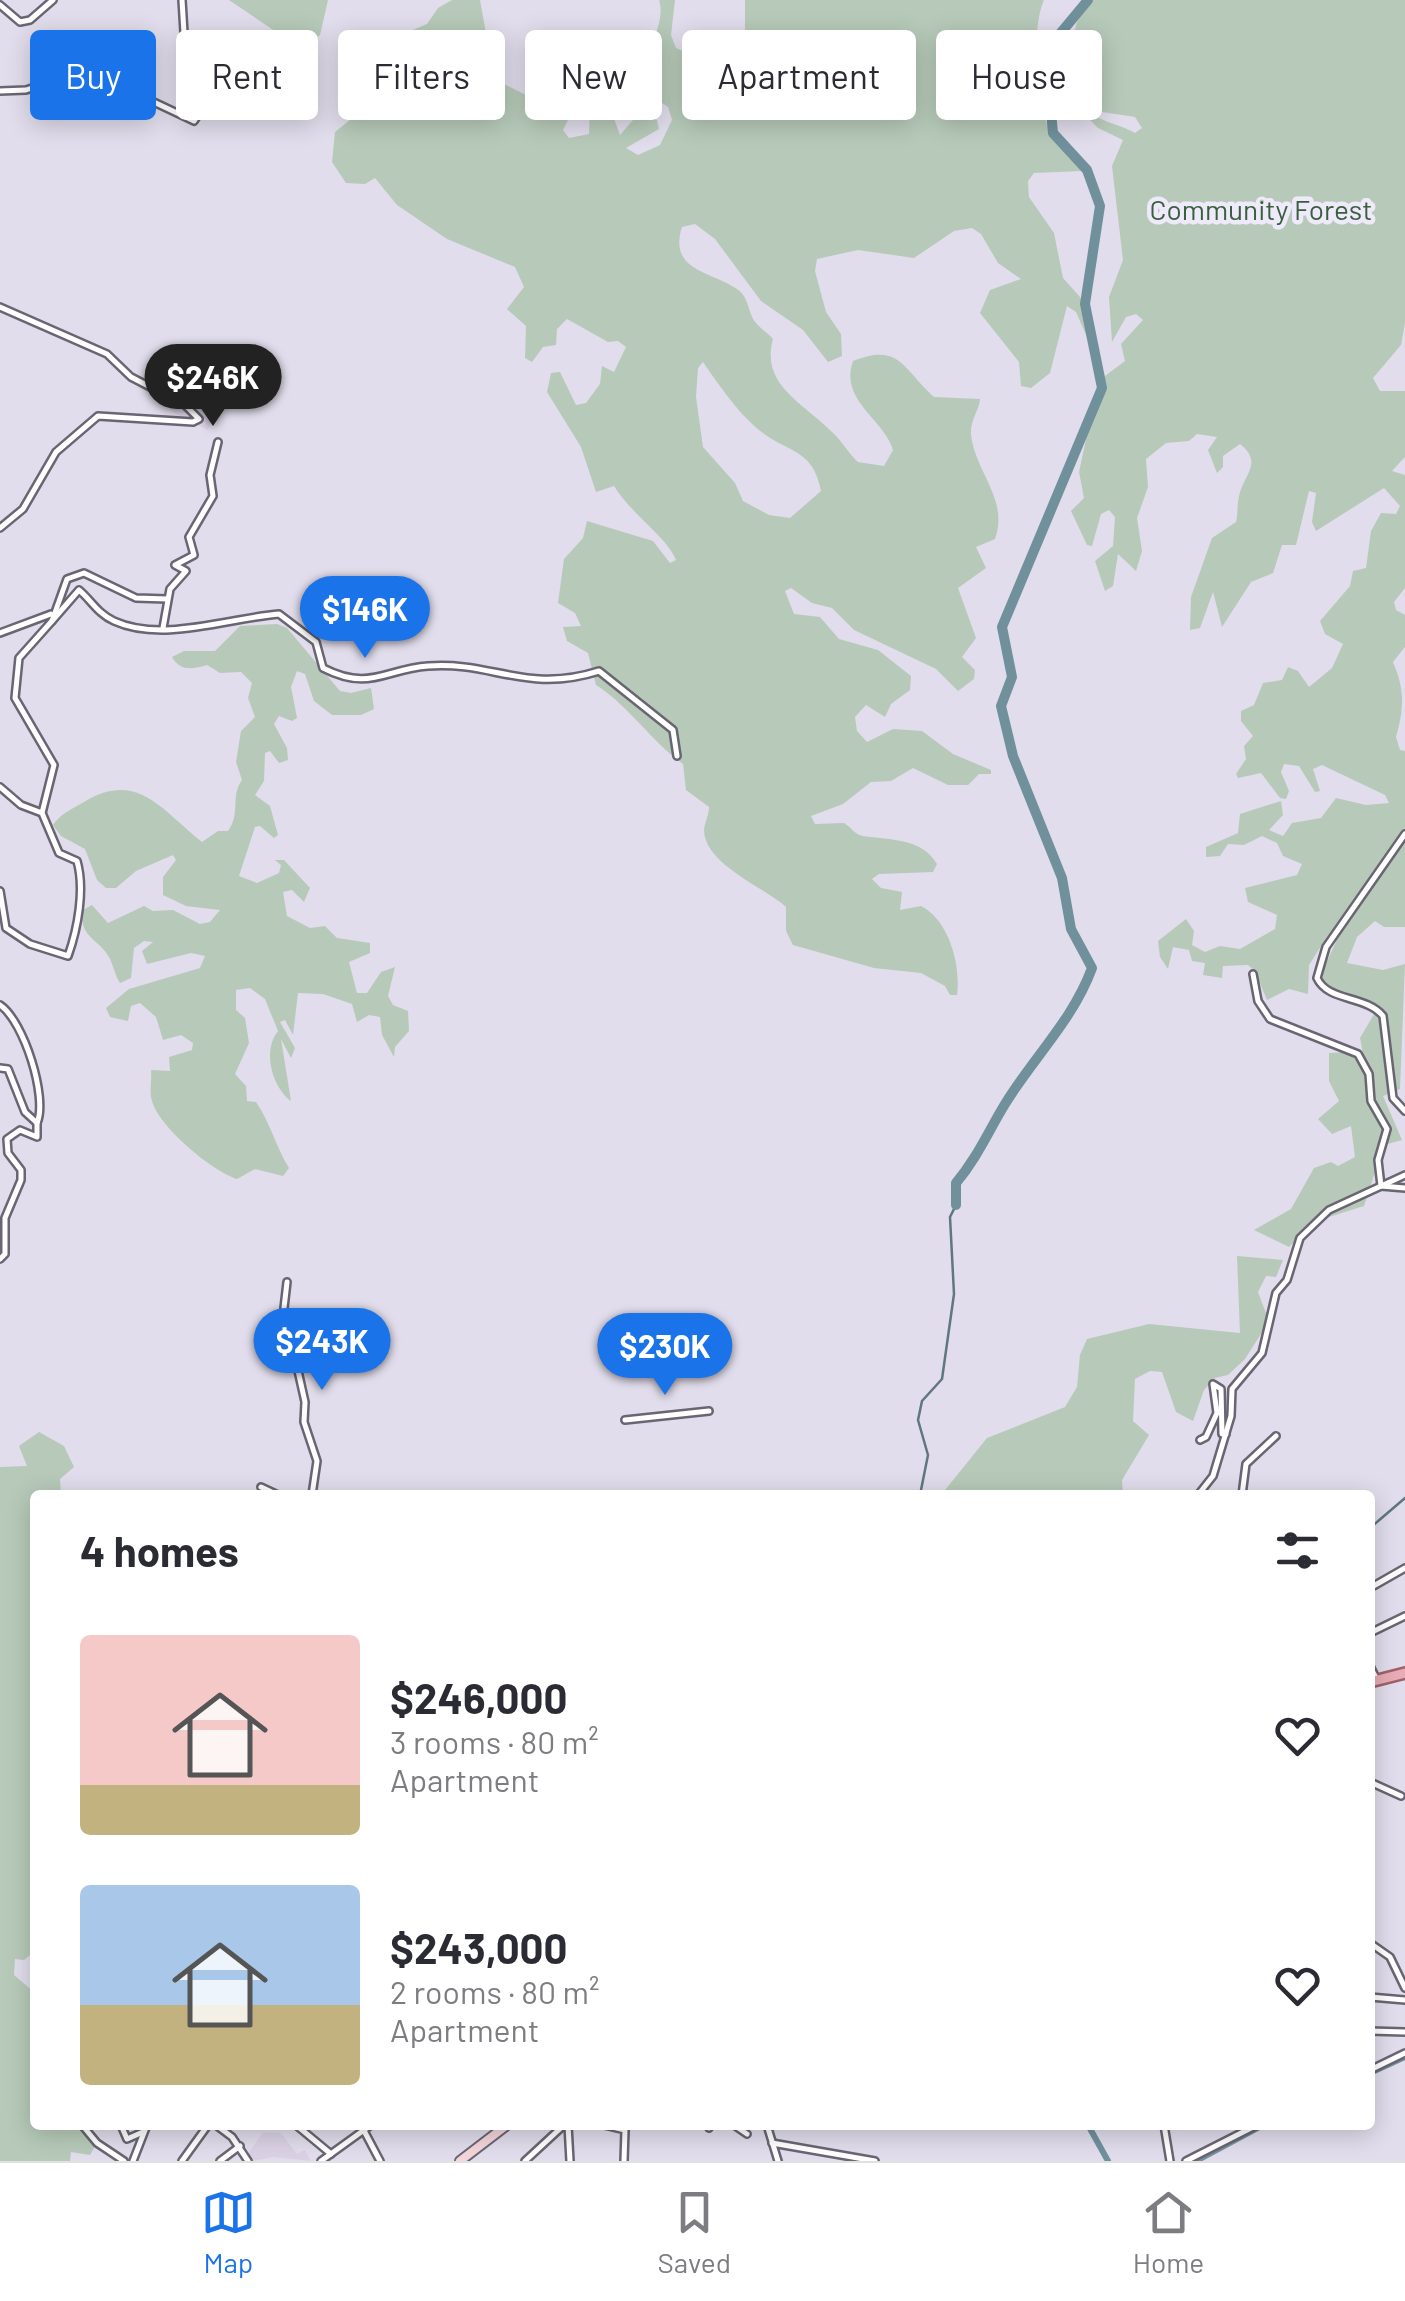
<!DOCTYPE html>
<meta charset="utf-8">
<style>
:root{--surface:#fff;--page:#f7f7f7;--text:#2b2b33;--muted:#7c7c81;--line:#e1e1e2;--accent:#1a73e8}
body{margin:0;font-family:Barlow,sans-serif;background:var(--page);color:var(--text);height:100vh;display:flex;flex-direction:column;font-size:38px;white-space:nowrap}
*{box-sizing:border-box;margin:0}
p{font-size:32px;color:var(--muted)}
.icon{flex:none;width:55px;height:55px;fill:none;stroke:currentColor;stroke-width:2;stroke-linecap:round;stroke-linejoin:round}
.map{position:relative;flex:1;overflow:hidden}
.side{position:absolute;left:30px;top:1490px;width:1345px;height:640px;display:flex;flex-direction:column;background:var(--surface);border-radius:10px;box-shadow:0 5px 25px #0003}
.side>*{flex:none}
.hud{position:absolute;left:30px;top:30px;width:1345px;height:90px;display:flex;gap:20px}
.price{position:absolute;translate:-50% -85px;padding:0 22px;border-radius:35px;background:var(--accent);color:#fff;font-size:32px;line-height:65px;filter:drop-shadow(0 2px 5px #0008)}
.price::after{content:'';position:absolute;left:50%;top:60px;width:30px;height:22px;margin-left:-15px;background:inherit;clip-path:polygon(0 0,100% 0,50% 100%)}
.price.selected{background:#222;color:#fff}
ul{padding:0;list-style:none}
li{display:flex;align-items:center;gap:30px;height:250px;padding:0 50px}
li span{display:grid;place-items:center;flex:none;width:280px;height:200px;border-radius:10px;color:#555}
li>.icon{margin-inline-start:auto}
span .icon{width:120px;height:120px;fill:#fffc;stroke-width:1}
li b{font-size:42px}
h2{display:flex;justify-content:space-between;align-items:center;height:120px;padding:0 50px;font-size:42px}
.tag{padding:0 35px;border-radius:10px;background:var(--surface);box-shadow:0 5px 25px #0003;font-size:35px;line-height:90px}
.tag.selected{background:var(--accent);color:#fff}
.tab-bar{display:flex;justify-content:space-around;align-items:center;height:140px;border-top:2px solid var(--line);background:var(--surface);font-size:28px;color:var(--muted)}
.tab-bar a{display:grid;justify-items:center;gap:5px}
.tab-bar .selected{color:var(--accent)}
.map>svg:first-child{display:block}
</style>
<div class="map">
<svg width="1405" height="2161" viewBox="0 0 1405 2161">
<rect width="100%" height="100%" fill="#e1ddec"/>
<g fill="#dbd1e5">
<path d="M164,380L215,402L218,408L208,430L177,415L152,391Z"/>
<path d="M263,2132L281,2133L297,2154L305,2150L311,2161L273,2157L253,2161L248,2154Z"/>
</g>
<g fill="#b7cab9" fill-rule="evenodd">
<path d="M229,0H328L320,35L300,48Z"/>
<path d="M452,0H480L487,39L484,53L498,65L502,83L530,97H561L571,114L563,130L569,138L589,134L590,107L597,105L612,113L620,135L639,113L657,120L659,129L626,148L638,155L660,145L672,120L668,107C652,94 631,94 626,70L637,54L654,63C648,39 666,22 659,0H675L671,35L676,48L690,54L708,52L722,40L745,44V0H1044C1031,29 1034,106 1052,134C1060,147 1075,157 1082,171L1034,173L1028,181L1029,197L1054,233L1063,278L1080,297L1100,355L1094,353L1076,312L1067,306L1050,373L1031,388L1021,386L1019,362L980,313L990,290L1021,279L998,263L981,234L972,228L954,231L914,258L858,250L817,259L815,271L826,312L841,334L842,356L828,362L803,330L761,301L715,239L695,224L682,227C668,271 711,271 737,289C750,298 747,312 756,323C761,329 768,333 773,339C760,385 804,403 832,432C842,441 848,453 858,462L884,466L893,450C884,419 839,401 853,361C900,342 903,369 934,397L980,399C979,411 970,420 971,435C976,474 1009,499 995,539L976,547L986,568L958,588L976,638L962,657L975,670L974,679L958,691L936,669L854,630L832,608L812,603L791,588L785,591L794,614L820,617L839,639L878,650L911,676L910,690L891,704L885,717L866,705L855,717L857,731L867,742L893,729L922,731L953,754L991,770V774H979L968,785H948L913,768L891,781L871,782L843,804L811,816L815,824L844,823C851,827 855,835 863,836C890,840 922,838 937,864L933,872L879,874L872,879L881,888L902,892L900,910L921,906C949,920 961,965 957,995H950L945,986L921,973L874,968L793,945L786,931V907C764,887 706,865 704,831C704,824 709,815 709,807L686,790L683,764C651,741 629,706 596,685L588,653L567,641L563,627L581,626L575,613L558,603L564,559L583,538L587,521L653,541L670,563L676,560C667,537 631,514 614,486L596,492L581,447L547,392L551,373L560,372L576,405L586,403L600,384L602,366L614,372L626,347L618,341L608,342L567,319L557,329L556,345L543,347L532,362L525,358L526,326L507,309L524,287L515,267L447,239L397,205L375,178L365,184L346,183L332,162L335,132L387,90L385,76L372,70L369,60L373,47L427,24L438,8ZM703,362C719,385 740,416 763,433C789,453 813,449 821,491L790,518L769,515L743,501L735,483L703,447L696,397L698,368Z"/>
<path d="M1089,0H1405V323L1401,345L1373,378L1380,391H1405V457L1392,471L1405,475V588L1394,602L1396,610L1405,615V647L1393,662C1405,690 1404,708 1396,737L1400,750L1405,751V927H1384L1375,921L1357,937L1347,963L1383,970L1405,964L1400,1089L1383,1096L1402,1140L1377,1147L1376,1169L1364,1206L1316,1221L1289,1247L1254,1230L1291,1209L1314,1168L1331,1162L1338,1166L1355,1157L1351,1126L1332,1134L1318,1119L1339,1101L1329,1081V1053L1352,1052L1361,1069H1366L1360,1038L1377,1009L1339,993L1320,977L1339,935H1328L1309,965L1308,994L1289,989L1267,1000L1255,971L1248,965L1223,966L1222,978L1203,975L1205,963L1192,961L1189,950L1173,947L1168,969L1160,957L1158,941L1186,919L1194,931L1192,945L1205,952L1220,946L1240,949L1275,929L1277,915L1248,902L1245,888L1297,875L1302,864L1283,856L1277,843L1262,836L1244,845L1228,844L1220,856L1206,857V847L1238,833L1240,814L1281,801L1283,815L1269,830L1283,836L1292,823L1321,818L1336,798L1366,805L1389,803L1385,795L1322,765L1313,769L1320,791L1315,792L1299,766L1284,764L1281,772L1289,791L1286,799L1280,798L1261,773L1238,778L1236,774L1246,759L1244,746L1253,736L1241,721V711L1254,705L1263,683L1282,680L1288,667L1298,671L1309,687L1332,668L1343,644L1325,634L1320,621L1350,586L1353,571L1366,568L1371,531L1381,513L1396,514L1400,506L1384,488L1316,531L1312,522L1316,493L1309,491L1296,545H1282L1273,573L1251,582L1222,627L1213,592L1200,628L1190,630L1191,597L1212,538L1236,522C1238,514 1237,505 1239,496C1243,475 1264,463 1240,444L1223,456V467L1217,473L1208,450L1217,437L1197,434L1189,441L1166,443L1146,459L1148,487L1137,518L1142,551L1136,571L1118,554L1113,586L1105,591L1095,561L1113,546L1115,517L1109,510L1101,514L1092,546L1087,545L1071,511L1084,498L1079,472L1088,430L1105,376L1125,361L1121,344L1143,320L1136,314L1126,317L1112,342L1109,297L1123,260L1112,166L1123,140L1098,128L1081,111L1085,108C1100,123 1118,123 1135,133L1142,128L1135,117L1102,112L1067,78L1065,69L1077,22Z"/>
<path d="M277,624L287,628L340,691L351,693L371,688L374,709L361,715H332L314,701L305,674L297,671L291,687L297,718L292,721L279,716L274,724L287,748L288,760L279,763L270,751L265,753L264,781L255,795L270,806L278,835L274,838L260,826L255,827L239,876L257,883L279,873L281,865L275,860H284L310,888L304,902L292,890L283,892L287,916L310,928L325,926L337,938L370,943V953L349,962L357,993H367L381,972L395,967L388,996L393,1005L408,1011L409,1031L395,1047L394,1057L382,1035L380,1017L369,1015L357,1022L352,1004L323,994L298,993L293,1035L285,1020L280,1022L295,1048L291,1058L281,1039L291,1101C272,1087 262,1051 278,1031L265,999L250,988L236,990V1010L245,1018L249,1043L235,1074L246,1086L247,1101L256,1102C270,1122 276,1147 289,1168L283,1176L255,1169L237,1179C212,1171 159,1127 152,1101C149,1093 152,1079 151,1070L170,1071L169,1057L192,1050L193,1043L181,1035L163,1040L156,1017L140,1003L131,1006L128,1021L110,1017L106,1008L129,989L200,968L205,956L191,953L147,964L142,951L153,942L144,941L134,948L131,978L120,983C115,975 114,968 110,959C100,939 78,938 83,910L92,905L108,923L144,906L153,911L173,910L200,924L210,922L220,910L186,906L163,895V877L176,860L173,855L136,871L116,888H106L97,880L85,849L61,836L53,825C60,814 72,809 84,802C138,769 163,812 202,842L218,831H228C241,814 230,796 242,780L236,762L241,731L255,717L248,698L252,683L241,672L220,673L207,665C194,669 180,672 172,657L184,651H215L240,626Z"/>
<path d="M1237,1256L1283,1260L1276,1277L1266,1276L1258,1292L1269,1321L1245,1359L1228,1375L1215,1378L1204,1390L1193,1421L1176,1412L1162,1372L1150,1371L1135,1379L1133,1421L1149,1435L1122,1480L1123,1495H941L987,1438L1065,1407L1077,1387L1080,1355L1087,1339L1149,1324L1240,1333Z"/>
<path d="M39,1432L64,1446L74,1467L60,1479L61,1495H35V1951L24,1960L15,1959L14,1975L35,1993V2125H80L95,2146L90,2155L71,2152L70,2161H0V1467L27,1466L19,1446Z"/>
</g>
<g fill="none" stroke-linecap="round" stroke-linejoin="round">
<g stroke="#607780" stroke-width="2.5">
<path d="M920,1495L928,1455L918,1420L922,1401L942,1379L954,1294L950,1217L956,1205"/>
<path d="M1370,1528L1405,1498"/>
</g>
<g stroke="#70919c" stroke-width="6">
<path d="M1370,2073L1405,2057"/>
<path d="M1088,2125L1108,2161"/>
<path d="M1196,2161L1263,2125"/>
</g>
<path stroke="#70919c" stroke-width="10" d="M956,1205V1183C977,1158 988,1132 1005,1104C1033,1058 1073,1020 1092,968L1071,929L1062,878L1013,756L1001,706L1012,677L1002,627L1102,388L1085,304L1100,206L1087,170L1053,133L1049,91V47L1088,0"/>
<defs>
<g id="street">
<path d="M0,5L20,22L30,20L53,0"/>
<path d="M0,91L26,90L86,70L194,121L204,106L197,73L185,49L182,0"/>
<path d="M0,307L107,354L131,377L185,405L199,419L193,422L98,416L56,452L23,509L0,528"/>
<path d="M52,621L79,590C91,600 98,614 114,621C162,643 229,618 279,614L316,642L323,668C370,692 385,669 428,666C492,661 527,694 599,671L673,730L677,756"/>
<path d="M163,628L170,589L186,571L175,565L194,555L189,537L213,496L210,475L218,442"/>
<path d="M0,633L51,614"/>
<path d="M0,787L21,805L42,813L54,765L15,698L19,658L52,621L67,579L84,573L136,598L167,599"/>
<path d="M1405,834L1326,947L1317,978C1328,1002 1366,995 1383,1016L1393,1098L1405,1111"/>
<path d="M0,891L6,928L30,944L68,956C78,928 85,889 77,861L59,853L42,813"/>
<path d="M1253,974L1258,1001L1270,1019L1358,1054L1369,1074L1371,1101L1387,1129L1378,1160L1381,1186L1405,1188"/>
<path d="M0,1005C24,1021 48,1098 37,1123L25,1112L8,1069L0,1068"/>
<path d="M0,1259L5,1254V1218L21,1180V1170L8,1153L7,1139L20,1130L37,1137V1123"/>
<path d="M287,1282L284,1308L305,1402L304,1422L317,1461L312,1495"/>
<path d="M625,1420L709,1411"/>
<path d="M1200,1440L1206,1437L1217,1413L1213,1384L1221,1389L1222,1434H1226"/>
<path d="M261,1487L278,1495"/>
<path d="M1198,1495L1213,1476L1231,1416L1232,1389L1262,1353L1276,1293L1287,1280L1300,1238L1329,1210L1405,1175"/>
<path d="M1242,1495L1246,1464L1276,1436"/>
<path d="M1370,1588L1405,1568"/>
<path d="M1370,1633L1405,1616"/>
<path d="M1370,1666L1377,1680"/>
<path d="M1370,1782L1401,1796"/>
<path d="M1370,1943L1390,1957L1405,1988"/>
<path d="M1370,1997L1405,2000"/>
<path d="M1370,2031L1405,2032"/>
<path d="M1370,2070L1405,2053"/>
<path d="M82,2125L97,2143L124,2161"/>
<path d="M121,2125L127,2139L143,2132"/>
<path d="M216,2125L232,2137L248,2161"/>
<path d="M296,2125L331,2154"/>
<path d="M361,2125L380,2161"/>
<path d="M568,2125L570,2161"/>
<path d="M604,2125L625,2130L624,2161"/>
<path d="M734,2125L747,2134"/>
<path d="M767,2125L778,2161"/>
<path d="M1164,2125L1170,2161"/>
<path d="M709,2128L710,2125"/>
<path d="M772,2143L875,2161"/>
<path d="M133,2161L147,2125"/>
<path d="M182,2161L208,2125"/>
<path d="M220,2161L240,2146"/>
<path d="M321,2161L371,2125"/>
<path d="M525,2161L564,2125"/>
<path d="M1186,2161L1257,2125"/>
</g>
<path id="secondary" d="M460,2161L507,2125"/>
<path id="primary" d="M1370,1682L1405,1673"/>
</defs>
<use href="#street" stroke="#696572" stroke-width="10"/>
<use href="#secondary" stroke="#696572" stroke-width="12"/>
<use href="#primary" stroke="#a0606c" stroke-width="14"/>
<use href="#street" stroke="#fff" stroke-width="5"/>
<use href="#secondary" stroke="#f3d5da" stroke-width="8"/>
<use href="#primary" stroke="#e7acb5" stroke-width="9"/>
</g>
<g text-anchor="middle" stroke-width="9" stroke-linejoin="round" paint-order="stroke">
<g font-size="28" fill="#39603e" stroke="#eeeaf9">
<text x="1261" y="220">Community Forest</text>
</g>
</g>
</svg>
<b class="price selected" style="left:213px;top:429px">$246K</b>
<b class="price" style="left:365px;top:661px">$146K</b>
<b class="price" style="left:322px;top:1393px">$243K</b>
<b class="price" style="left:665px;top:1398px">$230K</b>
<div class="hud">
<a class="tag selected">Buy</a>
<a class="tag">Rent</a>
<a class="tag">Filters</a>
<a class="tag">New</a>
<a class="tag">Apartment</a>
<a class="tag">House</a>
</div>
<section class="side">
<h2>4 homes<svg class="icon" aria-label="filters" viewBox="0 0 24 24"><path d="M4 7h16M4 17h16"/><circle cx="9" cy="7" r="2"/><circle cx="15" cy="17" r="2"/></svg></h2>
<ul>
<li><span style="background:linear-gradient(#f6c9c9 75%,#c2b280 0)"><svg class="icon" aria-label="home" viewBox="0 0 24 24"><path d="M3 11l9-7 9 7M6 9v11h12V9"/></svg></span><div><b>$246,000</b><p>3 rooms · 80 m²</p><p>Apartment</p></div><svg class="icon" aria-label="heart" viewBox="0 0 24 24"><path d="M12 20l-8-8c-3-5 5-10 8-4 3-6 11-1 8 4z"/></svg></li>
<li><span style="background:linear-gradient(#a9c7e8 60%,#c2b280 0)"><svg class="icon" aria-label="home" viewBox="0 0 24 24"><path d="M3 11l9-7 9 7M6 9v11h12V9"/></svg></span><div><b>$243,000</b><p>2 rooms · 80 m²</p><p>Apartment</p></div><svg class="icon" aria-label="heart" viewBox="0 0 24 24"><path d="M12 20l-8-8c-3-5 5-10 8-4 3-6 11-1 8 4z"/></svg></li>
</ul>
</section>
</div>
<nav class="tab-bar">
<a class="selected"><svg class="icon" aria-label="map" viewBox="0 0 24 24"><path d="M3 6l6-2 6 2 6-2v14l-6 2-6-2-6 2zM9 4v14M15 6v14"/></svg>Map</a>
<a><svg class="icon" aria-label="saved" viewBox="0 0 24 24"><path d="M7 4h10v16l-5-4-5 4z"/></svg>Saved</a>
<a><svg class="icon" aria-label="home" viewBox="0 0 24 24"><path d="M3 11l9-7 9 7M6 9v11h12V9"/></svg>Home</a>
</nav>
